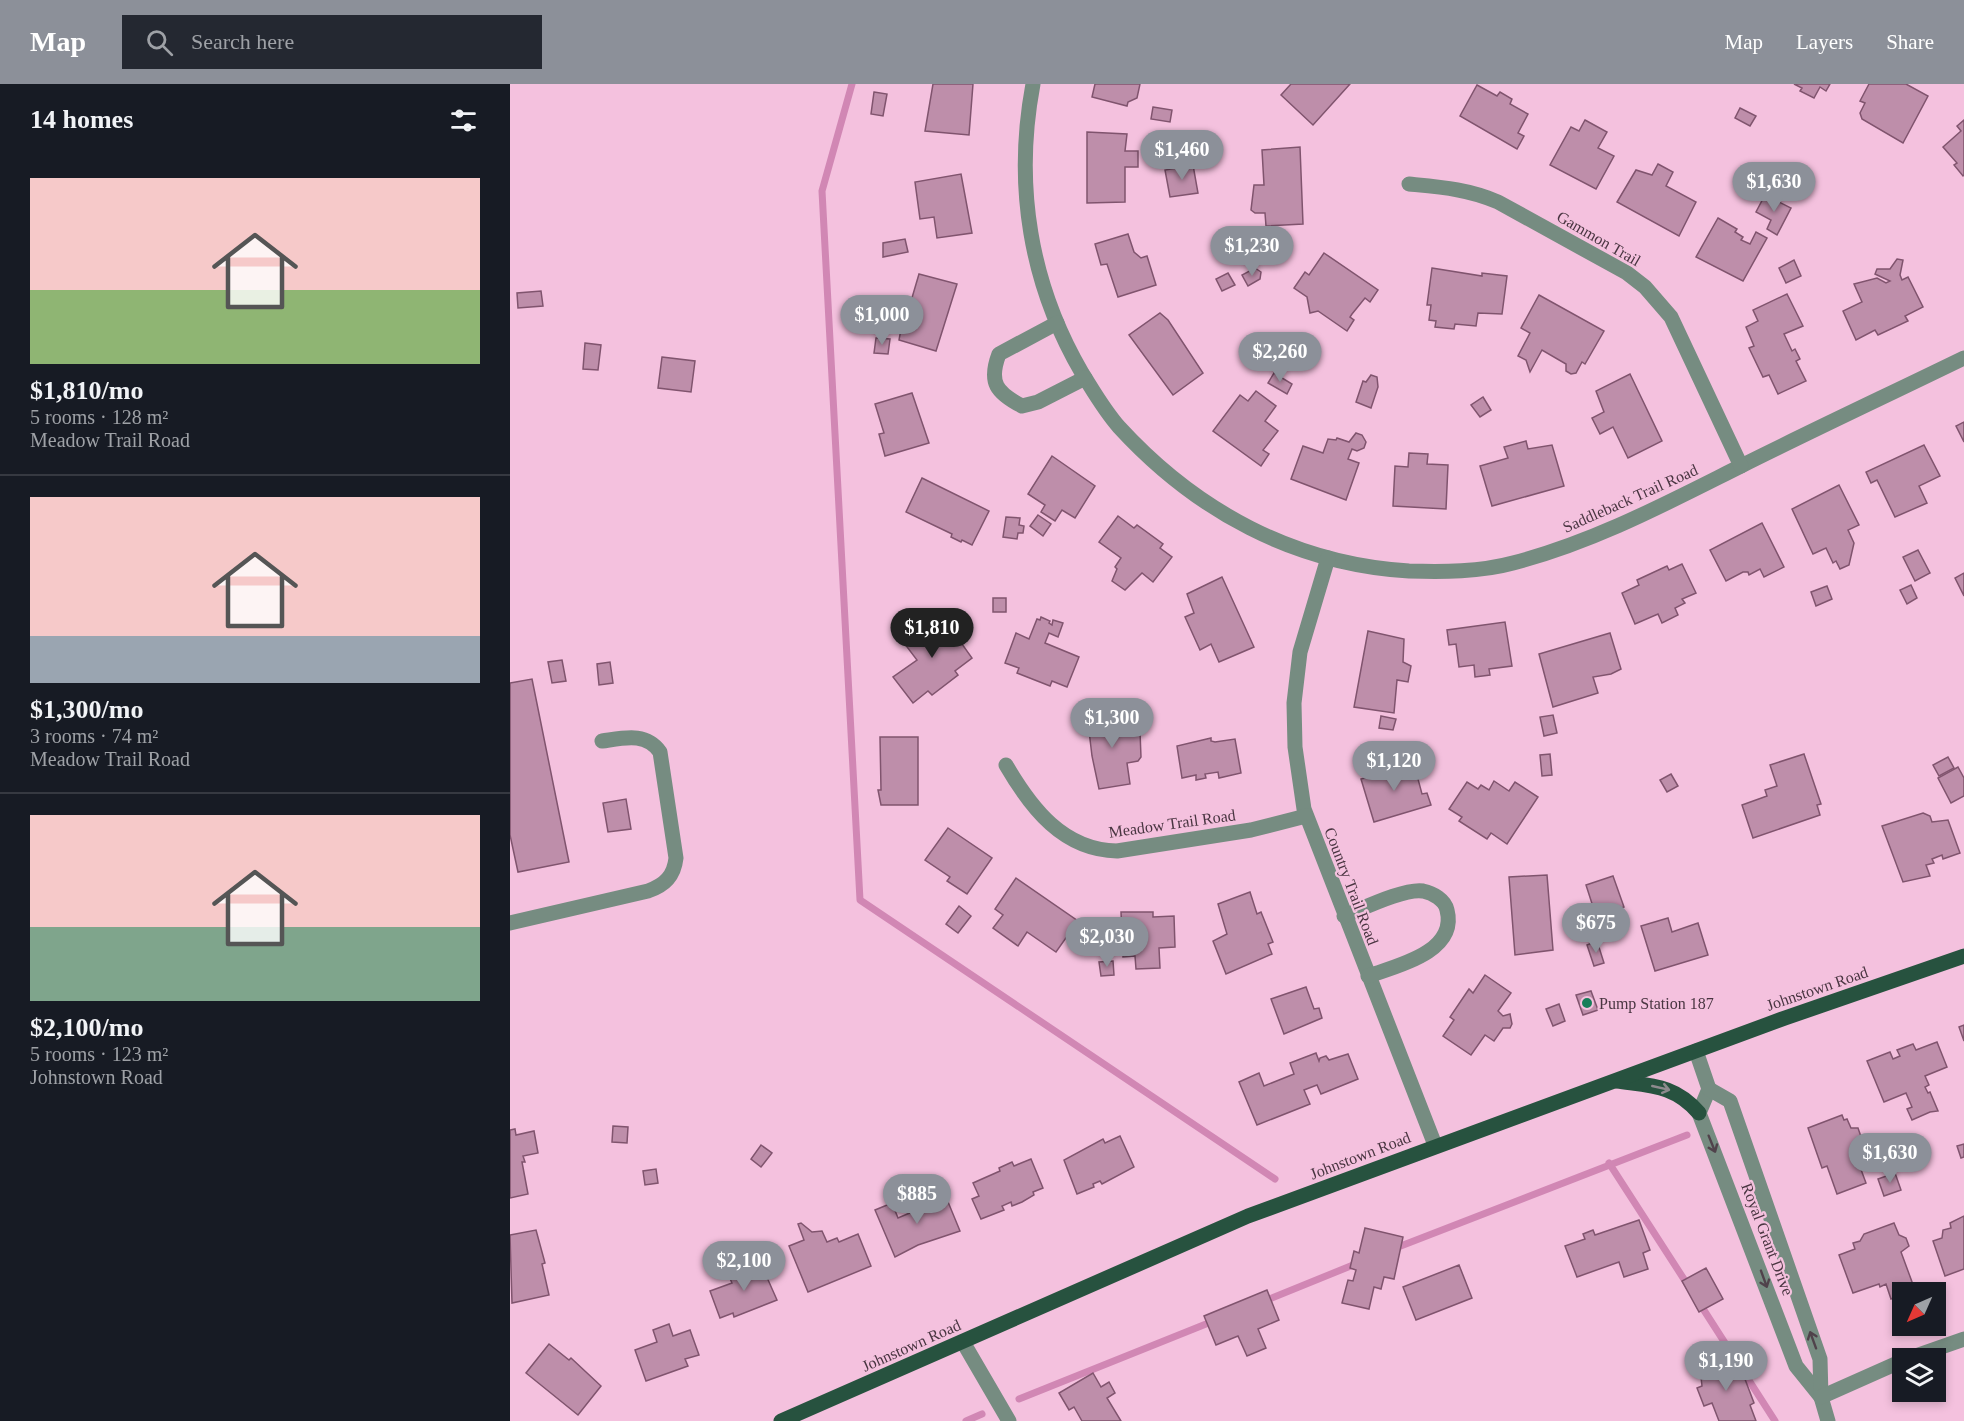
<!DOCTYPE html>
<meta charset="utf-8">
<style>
:root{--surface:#171b24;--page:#242831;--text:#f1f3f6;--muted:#9ea1a6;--line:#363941;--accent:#8c9099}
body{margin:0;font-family:Georgia,serif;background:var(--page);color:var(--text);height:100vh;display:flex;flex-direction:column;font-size:22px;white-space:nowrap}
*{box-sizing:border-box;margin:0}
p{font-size:20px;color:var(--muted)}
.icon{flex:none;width:33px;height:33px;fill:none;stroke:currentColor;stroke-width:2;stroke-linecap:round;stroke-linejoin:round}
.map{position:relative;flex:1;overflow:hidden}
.panel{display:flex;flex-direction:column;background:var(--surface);width:510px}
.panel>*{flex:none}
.needle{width:39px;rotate:225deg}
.buttons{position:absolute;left:1382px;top:1198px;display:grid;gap:12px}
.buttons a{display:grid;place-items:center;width:54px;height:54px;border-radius:0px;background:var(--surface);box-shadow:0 3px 9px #0003;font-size:30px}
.price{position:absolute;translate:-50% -51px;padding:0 14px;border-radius:21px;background:var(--accent);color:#fff;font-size:20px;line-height:39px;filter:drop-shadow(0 2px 3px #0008)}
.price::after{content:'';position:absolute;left:50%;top:36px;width:18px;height:14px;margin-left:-9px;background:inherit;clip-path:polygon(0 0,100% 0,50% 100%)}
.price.selected{background:#222;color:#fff}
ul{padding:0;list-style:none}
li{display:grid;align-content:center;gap:12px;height:318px;padding:0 30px}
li+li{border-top:2px solid var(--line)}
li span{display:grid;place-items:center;height:186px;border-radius:0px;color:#555}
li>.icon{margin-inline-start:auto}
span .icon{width:108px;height:108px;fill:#fffc;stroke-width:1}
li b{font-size:26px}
h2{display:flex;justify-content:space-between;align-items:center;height:72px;padding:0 30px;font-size:26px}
header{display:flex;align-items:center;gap:36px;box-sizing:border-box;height:84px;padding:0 30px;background:var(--accent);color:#fff}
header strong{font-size:28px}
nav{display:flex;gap:33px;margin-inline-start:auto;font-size:21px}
.search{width:420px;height:54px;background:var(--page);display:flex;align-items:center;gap:15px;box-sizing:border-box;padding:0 21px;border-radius:0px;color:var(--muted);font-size:22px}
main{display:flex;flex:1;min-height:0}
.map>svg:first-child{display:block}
</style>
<header>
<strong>Map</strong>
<div class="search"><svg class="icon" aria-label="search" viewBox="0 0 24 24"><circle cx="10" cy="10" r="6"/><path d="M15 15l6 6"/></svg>Search here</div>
<nav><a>Map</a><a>Layers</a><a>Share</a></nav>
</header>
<main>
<section class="panel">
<h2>14 homes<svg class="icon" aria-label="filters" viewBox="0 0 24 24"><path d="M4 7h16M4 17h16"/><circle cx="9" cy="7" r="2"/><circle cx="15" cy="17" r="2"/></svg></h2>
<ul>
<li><span style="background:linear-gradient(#f6c9c9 60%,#8fb573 0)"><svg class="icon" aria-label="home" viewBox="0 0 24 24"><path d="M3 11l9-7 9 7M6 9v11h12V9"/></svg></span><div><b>$1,810/mo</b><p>5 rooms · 128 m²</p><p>Meadow Trail Road</p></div></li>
<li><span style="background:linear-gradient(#f6c9c9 75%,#9aa5b1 0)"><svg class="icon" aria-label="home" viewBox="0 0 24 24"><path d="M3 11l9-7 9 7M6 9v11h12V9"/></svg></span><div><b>$1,300/mo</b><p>3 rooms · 74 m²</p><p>Meadow Trail Road</p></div></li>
<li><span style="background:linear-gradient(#f6c9c9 60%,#7fa58c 0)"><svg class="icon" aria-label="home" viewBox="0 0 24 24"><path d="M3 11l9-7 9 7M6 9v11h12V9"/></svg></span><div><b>$2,100/mo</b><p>5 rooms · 123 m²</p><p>Johnstown Road</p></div></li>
</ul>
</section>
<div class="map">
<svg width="1454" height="1337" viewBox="0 0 1454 1337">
<rect width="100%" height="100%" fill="#f4c1de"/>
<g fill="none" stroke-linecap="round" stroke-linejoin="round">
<g stroke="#d187b4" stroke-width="7">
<path d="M342,0L312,107L350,816L765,1095"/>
<path d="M1099,1079L1179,1203"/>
<path d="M883,1165L1177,1051"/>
<path d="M752,1218L848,1179"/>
<path d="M1190,1220L1265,1337"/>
<path d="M509,1315L706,1236"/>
<path d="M456,1337L472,1330"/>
</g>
</g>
<g fill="#be8eaa" stroke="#80546e" stroke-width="1.5">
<path d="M423,0H463L459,51L415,47Z"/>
<path d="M585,0H630L627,14L618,18L617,22L582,13Z"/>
<path d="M781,0H840L803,41L771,11Z"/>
<path d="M1284,0H1320L1316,7L1310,3L1304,14L1290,7L1292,4Z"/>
<path d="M1359,0H1396L1418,12L1393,59L1352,35L1350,29L1355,19L1350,17Z"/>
<path d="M967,1L987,12L990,8L1002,15L1000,20L1018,30L1008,49L1014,52L1007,65L950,32Z"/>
<path d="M364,8L377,10L373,32L361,30Z"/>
<path d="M643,23L662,26L660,38L641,35Z"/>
<path d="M1230,24L1246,32L1240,42L1225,34Z"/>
<path d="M1075,36L1097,48L1088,64L1104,72L1086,105L1040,81L1061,43L1069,47Z"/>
<path d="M1454,36V91L1453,92L1444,81L1447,79L1433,63L1451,47L1447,42Z"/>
<path d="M577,48L617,50L615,67H628V83H615V118L577,119Z"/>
<path d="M681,63L698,65V71H695L694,75L680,74Z"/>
<path d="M790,63L793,140L756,142L755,129H745L741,126L744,101H754L752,66Z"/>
<path d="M1148,80L1163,88L1156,102L1186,118L1169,152L1107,118L1126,86L1142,91Z"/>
<path d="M683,81L688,109L660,113L655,86Z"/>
<path d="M451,90L462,149L427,154L424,133L410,135L405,98Z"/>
<path d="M1255,111L1281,124L1267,151L1257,145L1261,136L1246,128Z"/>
<path d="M1208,134L1227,145L1225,148L1233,153L1231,156L1240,160L1246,148L1257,154L1233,197L1186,173Z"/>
<path d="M618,150L624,168L631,174L637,172L646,201L608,213L597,180L591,181L585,160Z"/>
<path d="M395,155L398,168L373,173V159Z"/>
<path d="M814,169L868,206L860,218L855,214L842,230L840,233L844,236L837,247L808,227L800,229L797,213L784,204L795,188L799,191Z"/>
<path d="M1387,175L1393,176L1390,191L1392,196L1398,193L1413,223L1395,232L1398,237L1368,251L1365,246L1346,256L1333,227L1352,218L1344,200L1367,194L1376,199L1380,197L1365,190L1367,185H1380Z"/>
<path d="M1284,176L1291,192L1276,199L1269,184Z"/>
<path d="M745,184L751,188L750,195L738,202L732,191Z"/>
<path d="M922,184L972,192V189L997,192L992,230L968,229L966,242L945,240L944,245L925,243L926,237L919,236L921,221H917Z"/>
<path d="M718,189L725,201L712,207L706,195Z"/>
<path d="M409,190L447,200L426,267L389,256L392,240L371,234L373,226L384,220L399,224Z"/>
<path d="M31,207L33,222L8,224L7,209Z"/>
<path d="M1277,210L1293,242L1274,250L1282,267L1285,265L1290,275L1286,277L1296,297L1268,310L1259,291L1253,293L1239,264L1244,262L1236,243L1248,237L1243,226Z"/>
<path d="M1029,211L1094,247L1075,280L1072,278L1066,289L1061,290L1056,287V280L1032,266L1020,288L1016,276L1008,272L1020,249L1011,244Z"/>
<path d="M650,229L658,236L693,289L663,311L619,251Z"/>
<path d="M366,254L380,255L378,270L364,269Z"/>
<path d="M75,259L91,261L88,286L73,285Z"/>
<path d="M152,273L185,277L181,308L148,304Z"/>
<path d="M764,289L782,300L777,310L758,299Z"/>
<path d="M1120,290L1152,357L1118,374L1103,343L1090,350L1082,334L1094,328L1086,307Z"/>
<path d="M861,291L867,293L868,303L861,324L846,318L853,297L856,298Z"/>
<path d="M746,307L766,322L755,337L768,347L753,366L759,370L751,382L703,347L730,311L738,317Z"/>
<path d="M402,309L419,359L375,372L369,350L374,349L365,320Z"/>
<path d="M973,313L981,326L970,333L961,321Z"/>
<path d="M1454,338V358L1446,342Z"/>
<path d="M846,349L852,351L856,358L854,364L847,367L842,365L838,375L849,379L836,416L781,395L793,362L813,369L818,355L826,356L827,354L839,358Z"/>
<path d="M1016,357L1018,365L1042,361L1054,402L982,422L970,382L998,374L994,363Z"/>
<path d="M1414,361L1430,392L1409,402L1417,419L1385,433L1367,396L1361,399L1356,388Z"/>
<path d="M899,369L918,370L917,380L938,381L936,425L883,422L885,382L898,383Z"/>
<path d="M542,372L585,402L565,434L552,426L545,437L531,428L535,421L518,410Z"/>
<path d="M412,394L479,427L462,461L452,456L451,458L441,453L442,450L396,428Z"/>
<path d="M1329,401L1349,441L1338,446L1344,459L1339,481L1330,485L1326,477L1323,479L1316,464L1303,470L1282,425Z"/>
<path d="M528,431L541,440L533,452L520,442Z"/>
<path d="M608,432L624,444L627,441L653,460L650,464L662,473L643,498L632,489L615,506L602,497L607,485L605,483L611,474L589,458Z"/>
<path d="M496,433L510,434L509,441L514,442L513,449H508L507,455L493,453Z"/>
<path d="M1252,439L1274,483L1254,493L1250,485L1239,491L1238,488H1233L1216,497L1200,466Z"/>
<path d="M1408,466L1420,489L1405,497L1393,473Z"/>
<path d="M1172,480L1186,509L1172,515L1175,519L1165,524L1168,531L1152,539L1148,530L1125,540L1112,509L1129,501L1127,496L1157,482L1159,486Z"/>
<path d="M1454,489V512L1445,494Z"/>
<path d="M712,493L744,563L709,578L701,560L690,566L675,533L684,529L677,510Z"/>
<path d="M1401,501L1407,514L1397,520L1390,506Z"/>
<path d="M1317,502L1322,515L1306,522L1301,508Z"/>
<rect x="483" y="514" width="13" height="14"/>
<path d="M432,532L462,574L445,587L448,591L422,611L418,607L403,619L383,593L407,576L391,555L411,540L415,545Z"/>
<path d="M531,533L540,537L539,539L542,541L543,536L553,539L548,553L539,549L535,559L569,573L557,603L542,597L540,602L507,589L509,584L495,579L506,549L519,555L527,535L530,536Z"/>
<path d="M995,538L1002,582L979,585L980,591L965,593L964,581L949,583L946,560L939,561L937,546Z"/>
<path d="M858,547L894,555L893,578L901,582L898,598L887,596L884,629L844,623Z"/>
<path d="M1100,549L1111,585L1101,590L1083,593L1088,609L1043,623L1029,570Z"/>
<path d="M52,576L56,597L42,599L38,578Z"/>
<path d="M100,578L103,599L89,601L87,580Z"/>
<path d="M22,595L59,778L8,788L0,751V599Z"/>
<path d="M609,625L613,651L630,648L631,673L628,677L617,679L620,700L589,705L582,672L577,630Z"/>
<path d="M1043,631L1047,649L1034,652L1030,633Z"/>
<path d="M871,632L886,635L883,646L869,644Z"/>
<path d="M370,653H408V721H371L368,706H371Z"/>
<path d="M701,654V657L705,658L725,655L731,689L709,694L708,688L695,690L696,694L686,696V691L672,694L667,662Z"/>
<path d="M1040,670L1042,691L1032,692L1030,671Z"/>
<path d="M1294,670L1311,720L1307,721L1310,731L1243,754L1232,721L1257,712L1255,706L1267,702L1260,681Z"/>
<path d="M1438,673L1444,684L1429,692L1423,681Z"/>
<path d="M884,675L888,689L905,684L912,710L917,709L921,721L864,738L851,695L870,690L867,680Z"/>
<path d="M1448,683L1454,694V712L1441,719L1428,694Z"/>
<path d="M1161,690L1168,702L1157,708L1150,696Z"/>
<path d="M984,697L999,707L1005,698L1028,713L997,760L981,749L977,755L949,737L952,733L939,725L957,698L968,705L971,701L979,706Z"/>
<path d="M116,715L121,745L98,748L93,719Z"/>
<path d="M1413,729L1420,732L1422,738L1438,736L1450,769L1433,775L1432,771L1422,775L1424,779L1416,781L1420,792L1393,798L1372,742Z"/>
<path d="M438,744L482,774L457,810L437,797L440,793L415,776Z"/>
<path d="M1037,791L1043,866L1005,871L999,793Z"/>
<path d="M1103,792L1114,823L1086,832L1076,801Z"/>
<path d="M506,794L568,837L546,868L517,848L508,862L483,844L493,831L485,825Z"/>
<path d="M740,808L747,830L751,828L763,858L758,860L762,870L716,890L703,857L717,850L708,820Z"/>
<path d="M449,822L461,832L448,849L436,840Z"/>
<path d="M611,828H643V833L664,832L665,863L649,864L650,884L626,885L625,872L613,873Z"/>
<path d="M1158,834L1162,848L1188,839L1198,871L1145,887L1131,842Z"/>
<path d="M1087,857L1094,879L1084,882L1077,861Z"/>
<path d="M603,877L604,891L591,892L589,878Z"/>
<path d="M975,891L1001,909L988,927L993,932L1000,930L1002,940L1000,944H993L984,957L975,951L961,971L933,952L944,936L940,933L959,905L963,909Z"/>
<path d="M796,903L804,925L809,924L812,934L774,950L761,915Z"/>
<path d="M1081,907L1088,926L1073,931L1066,911Z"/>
<path d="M1049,920L1055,937L1043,942L1036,925Z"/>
<path d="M1454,941V957L1449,943Z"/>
<path d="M1427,958L1437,983L1415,992L1419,1001L1415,1003L1418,1009L1420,1008L1428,1027L1420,1028L1402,1036L1397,1025L1402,1023L1396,1009L1374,1018L1357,977L1380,968L1383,975L1390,972L1387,966L1403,960L1406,966Z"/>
<path d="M806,969L809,977L810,974L816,972L819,976L838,970L848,995L811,1010L807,1001L794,1006L800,1020L747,1041L729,998L749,989L754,1002L784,990L780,979Z"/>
<path d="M1332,1031L1334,1036L1337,1035L1341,1044H1348L1356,1067L1346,1072L1356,1099L1327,1110L1317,1082L1312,1084L1298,1044Z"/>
<path d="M103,1042L118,1043L117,1059L102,1058Z"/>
<path d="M5,1045L6,1051L24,1047L28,1069L13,1072L15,1078H12L18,1110L0,1114V1046Z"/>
<path d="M610,1052L624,1083L592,1100L590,1097L583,1100L584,1103L567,1110L554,1076L593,1055L595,1059Z"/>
<path d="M1454,1060V1073L1451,1074L1447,1062Z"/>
<path d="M251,1061L262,1069L251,1083L241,1075Z"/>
<path d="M521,1075L533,1104L523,1108L524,1111L512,1118L502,1122L501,1118L492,1122L494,1126L471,1135L462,1115L469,1112L463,1099L490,1087L489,1084L502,1078L504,1082Z"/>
<path d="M146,1085L148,1099L135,1101L133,1087Z"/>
<path d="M1385,1089L1391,1106L1374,1112L1368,1095Z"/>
<path d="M436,1113L450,1147L408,1161L385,1173L365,1126L382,1119L388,1134L402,1128L400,1123L415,1117L417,1122Z"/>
<path d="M1454,1132V1185L1435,1192L1423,1157L1432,1154L1433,1146L1441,1144L1440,1139Z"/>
<path d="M1129,1136L1140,1166L1133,1169L1138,1185L1114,1193L1109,1178L1067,1193L1055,1162L1075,1155L1073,1150L1083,1146L1085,1151Z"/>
<path d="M291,1139L302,1148L312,1147L317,1158L327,1154L329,1158L348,1150L361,1182L298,1208L279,1162L294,1156L288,1140Z"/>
<path d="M1384,1139L1389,1151L1396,1154L1399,1162L1391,1168L1405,1206L1381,1215L1376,1200L1370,1203L1369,1200L1343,1209L1329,1171L1345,1165L1343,1159L1350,1157L1354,1150Z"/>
<path d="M855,1144L893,1153L884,1195L874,1193L871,1205L864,1203L859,1225L832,1219L838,1196L843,1197L846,1186L840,1184L844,1167L849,1169Z"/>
<path d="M26,1146L35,1179L32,1180L39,1211L2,1219L0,1151Z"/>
<path d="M247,1171L267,1216L224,1233L223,1229L210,1234L200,1207L222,1199L218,1190L229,1186L232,1194L242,1190L236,1176Z"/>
<path d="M949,1181L962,1214L906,1236L893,1203Z"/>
<path d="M1196,1184L1213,1215L1189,1228L1172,1197Z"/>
<path d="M757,1206L769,1236L748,1245L756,1264L737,1272L728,1252L706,1261L694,1232Z"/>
<path d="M159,1240L163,1252L180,1246L189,1271L175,1275L178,1282L136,1297L125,1266L147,1258L143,1246Z"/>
<path d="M39,1260L59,1276L61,1274L91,1302L68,1331L16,1289Z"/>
<path d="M1222,1273L1229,1291L1233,1290L1244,1319L1240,1321L1246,1337H1209L1202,1319L1194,1322L1187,1304L1192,1302L1190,1284Z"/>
<path d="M583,1289L591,1303L599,1298L605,1309L597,1314L611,1337H572L564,1323L559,1326L549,1309Z"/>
</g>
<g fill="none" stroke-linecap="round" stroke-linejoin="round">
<g stroke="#768c81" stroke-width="15">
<path d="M523,0C504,101 520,200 572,289C584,308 594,326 609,343C686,427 784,480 899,487C933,488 970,488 1003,479C1084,458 1157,419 1231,382C1305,345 1380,310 1454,274"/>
<path d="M899,100C930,103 959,105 988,118L1117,189L1135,203L1161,233L1231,382"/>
<path d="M547,239L489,270C478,299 487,309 512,322L528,318L575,294"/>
<path d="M818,474L790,568L784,619L785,663L794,725L925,1061"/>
<path d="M496,681C521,724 553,766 607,767L741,746L796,732"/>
<path d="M834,832C852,825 895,804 913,807C923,809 935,816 937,826C948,868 887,882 858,892"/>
<path d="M0,839L138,807C155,801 164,792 166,774L150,668C136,648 114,654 92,657"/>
<path d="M1186,967L1199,1005L1189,1029L1286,1282L1311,1313"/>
<path d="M1199,1005L1220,1017L1310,1275L1311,1313L1318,1337"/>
<path d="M453,1258L499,1337"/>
<path d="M1397,1275L1454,1255"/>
<path d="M1311,1313L1392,1277"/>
</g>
<g stroke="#27523f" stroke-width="15">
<path d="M1107,997C1142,1002 1165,1001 1189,1029"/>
<path d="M271,1337L738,1132L1275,934L1454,872"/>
</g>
</g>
<defs><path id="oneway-shaft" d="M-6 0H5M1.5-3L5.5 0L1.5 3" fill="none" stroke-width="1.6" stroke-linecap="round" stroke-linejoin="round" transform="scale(1.5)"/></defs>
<use stroke="#8e8a8e" href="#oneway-shaft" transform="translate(1151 1004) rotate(13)"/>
<g stroke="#50424b">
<use href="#oneway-shaft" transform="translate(1202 1060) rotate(68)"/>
<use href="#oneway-shaft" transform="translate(1254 1195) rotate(70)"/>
<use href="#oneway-shaft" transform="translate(1303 1256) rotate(-110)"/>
</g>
<circle fill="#177f5a" stroke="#f4c1de" stroke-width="2" cx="1077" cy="919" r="6"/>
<g text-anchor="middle" stroke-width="4.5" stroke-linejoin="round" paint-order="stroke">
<g font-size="16" fill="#493541" stroke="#f4c1de">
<text transform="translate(1089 154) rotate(30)" y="6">Gammon Trail</text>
<text transform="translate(1120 414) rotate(-24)" y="6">Saddleback Trail Road</text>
<text transform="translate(662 739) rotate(-8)" y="6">Meadow Trail Road</text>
<text transform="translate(842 802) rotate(69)" y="6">Country Trail Road</text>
<text transform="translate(1307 904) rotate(-19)" y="6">Johnstown Road</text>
<text transform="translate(850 1071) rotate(-21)" y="6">Johnstown Road</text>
<text transform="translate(1258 1155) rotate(69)" y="6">Royal Grant Drive</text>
<text transform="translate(401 1261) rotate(-24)" y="6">Johnstown Road</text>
</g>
<g font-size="16" fill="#493541" stroke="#f4c1de" text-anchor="start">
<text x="1089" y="925">Pump Station 187</text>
</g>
</g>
</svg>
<div class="buttons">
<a><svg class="needle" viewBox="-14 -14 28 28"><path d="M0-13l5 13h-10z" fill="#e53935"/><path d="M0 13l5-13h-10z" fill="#9ea1a6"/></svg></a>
<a><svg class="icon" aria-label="layers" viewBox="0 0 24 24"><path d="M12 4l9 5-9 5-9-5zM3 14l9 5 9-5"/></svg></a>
</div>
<b class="price" style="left:672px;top:97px">$1,460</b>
<b class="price" style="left:1264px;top:129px">$1,630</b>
<b class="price" style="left:742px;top:193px">$1,230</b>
<b class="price" style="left:372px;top:262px">$1,000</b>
<b class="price" style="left:770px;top:299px">$2,260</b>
<b class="price selected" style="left:422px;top:575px">$1,810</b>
<b class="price" style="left:602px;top:665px">$1,300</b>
<b class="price" style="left:884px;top:708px">$1,120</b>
<b class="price" style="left:1086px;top:870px">$675</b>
<b class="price" style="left:597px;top:884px">$2,030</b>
<b class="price" style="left:1380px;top:1100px">$1,630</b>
<b class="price" style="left:407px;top:1141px">$885</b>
<b class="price" style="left:234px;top:1208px">$2,100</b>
<b class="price" style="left:1216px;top:1308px">$1,190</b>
</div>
</main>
